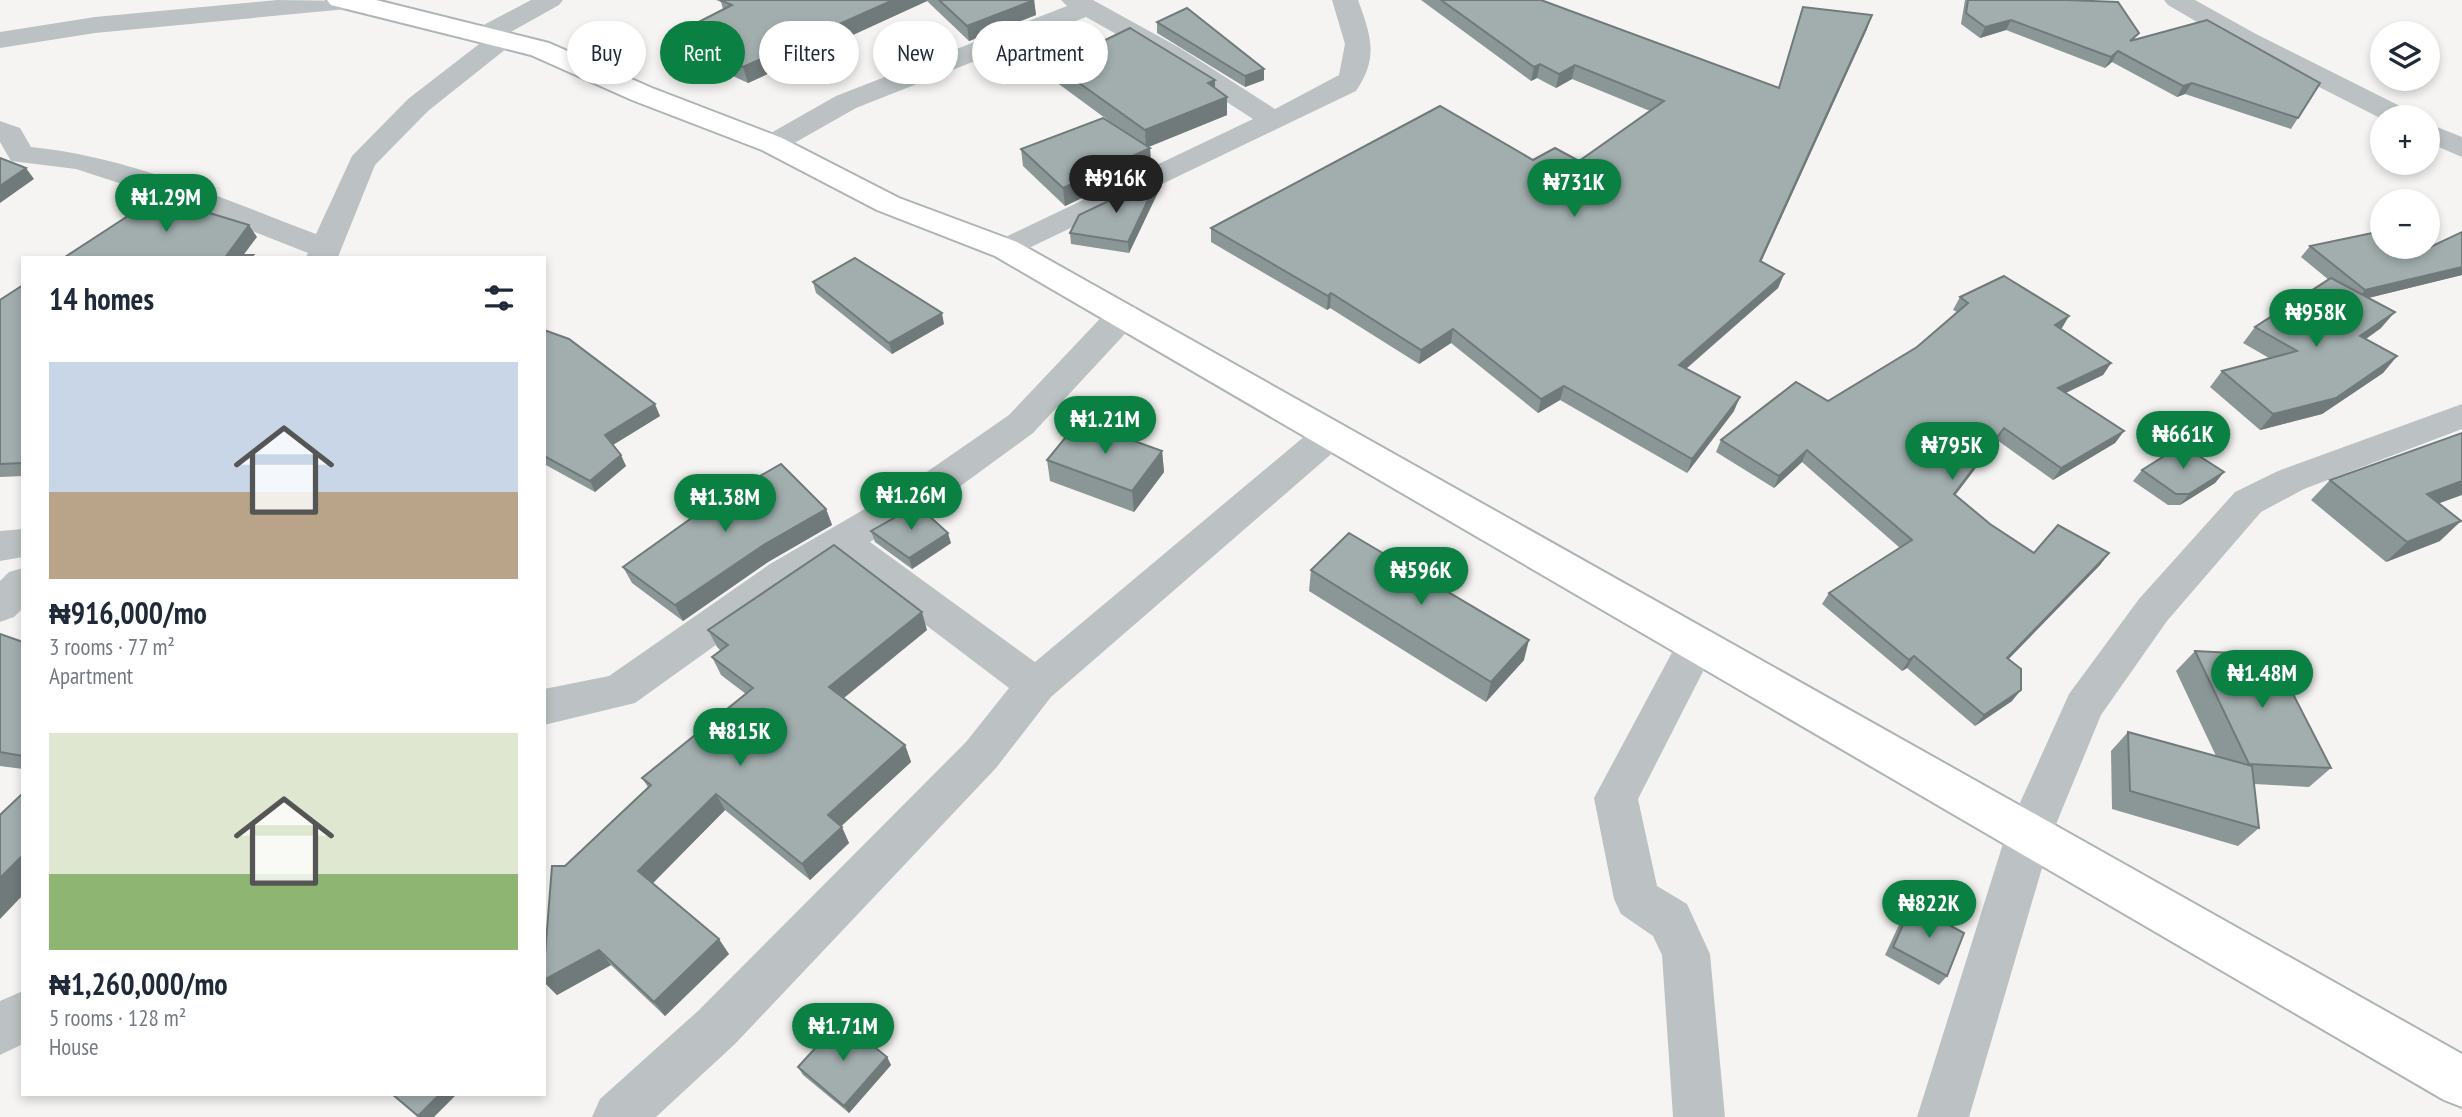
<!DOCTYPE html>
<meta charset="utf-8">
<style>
:root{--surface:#fff;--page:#f6f6f7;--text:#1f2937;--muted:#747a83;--accent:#0b8043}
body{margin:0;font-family:"PT Sans Narrow",sans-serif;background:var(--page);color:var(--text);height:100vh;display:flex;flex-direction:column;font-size:26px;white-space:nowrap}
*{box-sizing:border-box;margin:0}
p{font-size:23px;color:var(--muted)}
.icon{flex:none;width:38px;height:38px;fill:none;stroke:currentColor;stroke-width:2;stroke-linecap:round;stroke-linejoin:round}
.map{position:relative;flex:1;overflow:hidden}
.drawer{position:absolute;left:21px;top:256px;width:525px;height:840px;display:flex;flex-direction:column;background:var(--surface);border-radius:0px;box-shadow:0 4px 10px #0003}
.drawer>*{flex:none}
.banner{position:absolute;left:567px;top:21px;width:665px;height:63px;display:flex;gap:14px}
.tools{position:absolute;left:2370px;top:21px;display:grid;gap:14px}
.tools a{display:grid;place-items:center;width:70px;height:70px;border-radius:50%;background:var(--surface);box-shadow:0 4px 10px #0003;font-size:35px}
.price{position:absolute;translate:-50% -60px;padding:0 16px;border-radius:24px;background:var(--accent);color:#fff;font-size:23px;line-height:46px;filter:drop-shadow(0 2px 4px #0008)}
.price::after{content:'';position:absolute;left:50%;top:42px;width:21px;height:16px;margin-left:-10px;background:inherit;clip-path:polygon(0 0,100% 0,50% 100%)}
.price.selected{background:#222;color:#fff}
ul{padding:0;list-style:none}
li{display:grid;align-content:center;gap:14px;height:371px;padding:0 28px}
li span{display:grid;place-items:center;height:217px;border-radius:0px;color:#555}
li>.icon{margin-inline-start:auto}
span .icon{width:126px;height:126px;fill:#fffc;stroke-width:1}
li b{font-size:30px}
h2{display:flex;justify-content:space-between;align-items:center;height:84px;padding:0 28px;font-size:30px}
.tag{padding:0 24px;border-radius:32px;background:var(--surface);box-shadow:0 4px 10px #0003;font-size:24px;line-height:63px}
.tag.selected{background:var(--accent);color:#fff}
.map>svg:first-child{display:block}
</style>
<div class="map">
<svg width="2462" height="1117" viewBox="0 0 2462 1117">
<rect width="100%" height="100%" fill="#f5f4f2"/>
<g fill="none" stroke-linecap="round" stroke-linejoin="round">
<defs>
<path id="highway" d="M327,0H376L549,43L652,88L782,138L899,198L1017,242L2462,1054V1107L2444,1100L995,256L877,210L762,150L632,100L531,55L331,5Z"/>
</defs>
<use href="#highway" stroke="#aeb4b5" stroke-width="4"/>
<g fill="#bcc2c3" fill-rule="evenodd">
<path d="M277,0L360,1L356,6L347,9L95,33L0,48V32L95,17Z"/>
<path d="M531,0H563L559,5L509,33L515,39L511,45L428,111L375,165L338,257H306L308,253L183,204L76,169L11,161L0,142V121L20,128L31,147C130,157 224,199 316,234L352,156L408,99L483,41L474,34L478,28Z"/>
<path d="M1061,0H1093L1180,48L1275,109L1339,75L1345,44L1332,0H1358C1371,36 1379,57 1356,91L1006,259L995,256L990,249L995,242L1253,119L1162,60L1086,17L856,108L782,150L772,153L762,150L758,144L762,138L836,96L1067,6Z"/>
<path d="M2164,0H2195L2256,34L2410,111L2414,117L2382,119L2238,46L2168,5Z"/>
<path d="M2427,123L2462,137V157L2427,142Z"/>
<path d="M1123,304L1135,307L1139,315L1135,323L1033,433L944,498L870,542L1035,662L1318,425L1331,421L1344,425L1349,434L1344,443L1051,697L996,768L735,1044L656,1117H592L600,1099L699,1010L966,742L1009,688L840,560L798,586L635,703L544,725V689L609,676L770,564L918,478L1009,415L1111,307Z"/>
<path d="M2462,404V429L2304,489L2261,512L2167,621L2101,715L2052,834L1969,1117H1917L2006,834L2069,694L2139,599L2235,492L2278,471Z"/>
<path d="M23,529V557L0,561V531Z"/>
<path d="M23,568V608L14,617L0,622V581L9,572Z"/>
<path d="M1697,628L1711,632L1717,644L1638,799L1657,886L1687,904L1710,954L1725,1117H1673L1662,955L1653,936L1621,914L1614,899L1594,798L1683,632Z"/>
<path d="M23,991V1044L0,1055V1001Z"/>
</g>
<use href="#highway" fill="#fff" fill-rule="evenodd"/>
</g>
<g fill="#8b9696">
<path d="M716,0H1034L1036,15L969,41L927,1L748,83L678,51L673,35L723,9L721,2Z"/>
<path d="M1421,0H1541L1779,88L1867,29L1761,262L1784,274L1778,288L1686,369L1734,411L1687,473L1560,400L1538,413L1451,343L1419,364L1330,308L1327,310L1211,242V228L1533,160L1579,161L1650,111L1572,79L1556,88L1537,78L1531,81Z"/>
<path d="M1965,0H2067L2136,39L2320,83L2291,129L2185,94L2177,97L2112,62L2105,68L2006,30L1980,38L1961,24Z"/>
<path d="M1157,22L1264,80L1245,87L1157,33Z"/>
<path d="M1076,41L1077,51L1005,75L988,59L986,48Z"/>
<path d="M1054,65L1215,80V88L1227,115L1148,147L1150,148L1151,165L1065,206L1023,166L1021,149L1120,129L1056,82Z"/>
<path d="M1160,188L1129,253L1071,244L1070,233Z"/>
<path d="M2310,246L2462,275L2368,298L2381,328L2366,339L2397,356L2383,373L2322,414L2260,430L2210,387L2222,371L2269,358L2243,343L2255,327L2329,280L2301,257Z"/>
<path d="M813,282L944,324L892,354L816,293Z"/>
<path d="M23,285V476L0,477V300Z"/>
<path d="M1960,297L2069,316L2060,329L2111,363L2103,375L2066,393L2124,431L2115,443L2053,480L1997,440L1955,495L1990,524L2034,553H2109L2100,565L2008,659L2012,701L1975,726L1907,668L1902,671L1822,604L1829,593L1900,548L1802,462L1774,488L1716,452L1721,440L1828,401L1917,347L1957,312L1953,310Z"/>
<path d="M544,330L660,416L613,445L626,466L595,492L544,464Z"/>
<path d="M1162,451L1164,472L1134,512L1050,481L1047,460Z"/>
<path d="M2142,470L2224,472L2215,483L2180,505H2168L2133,481Z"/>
<path d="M2330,480L2440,541L2386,562L2311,500Z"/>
<path d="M826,509L832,525L768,562L683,621L632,583L623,567Z"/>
<path d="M871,531L951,543L912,569L875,542Z"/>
<path d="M1311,570L1524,660L1486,702L1309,591Z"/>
<path d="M708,630H927L844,698L905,745L911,762L841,826L849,843L810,880L725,810L653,883L729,954L665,1016L611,965L557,995L544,982V968L565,866L648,787L642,778L746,694L721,675L712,657L721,651L717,647Z"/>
<path d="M0,634L23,642V769L0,766Z"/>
<path d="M2195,651L2331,768L2309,787L2254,784L2259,828L2238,846L2112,809L2111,751L2128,732L2216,756L2176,671Z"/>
<path d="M1912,905L1947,976L1939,985L1885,955L1904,914Z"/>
<path d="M887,1057L891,1065L849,1113L803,1075L798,1067Z"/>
</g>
<g fill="#717a7a">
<path d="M893,0H927V1L748,83L743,67Z"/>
<path d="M1034,0L1036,15L969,41L967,26Z"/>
<path d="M1872,15L1867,29L1755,275L1760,261Z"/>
<path d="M2011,20L2006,30L1980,38L1985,27Z"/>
<path d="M1076,41L1077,51L1005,75L1004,65Z"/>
<path d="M2118,51L2112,62L2105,68L2111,57Z"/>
<path d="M1540,64L1537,78L1531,81L1534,67Z"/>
<path d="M1575,65L1572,79L1556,88L1559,74Z"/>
<path d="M1264,69V80L1245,87V76Z"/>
<path d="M1215,80V97L1208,83Z"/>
<path d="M2192,83L2185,94L2177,97L2183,86Z"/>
<path d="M1227,97V115L1146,148L1145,130Z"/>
<path d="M1150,148L1151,165L1065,206L1063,188Z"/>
<path d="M26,168L34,179L0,203V186Z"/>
<path d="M1159,177L1160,188L1129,253L1128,242Z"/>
<path d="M249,225L257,237L242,257L227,255Z"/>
<path d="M2462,267V275L2356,301L2365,290Z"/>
<path d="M1784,274L1778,288L1674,379L1679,365Z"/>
<path d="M1331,293L1330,308L1327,310L1328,296Z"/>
<path d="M2395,312L2381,328L2347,352L2360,336Z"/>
<path d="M942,313L944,324L892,354L889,343Z"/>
<path d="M2069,316L2062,328L2047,337L2055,325Z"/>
<path d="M1453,329L1451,343L1419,364L1421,350Z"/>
<path d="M2397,356L2383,373L2322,414L2260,430L2273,414Z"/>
<path d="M2111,363L2103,375L2050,400L2058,388Z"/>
<path d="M1564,386L1560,400L1538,413L1541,399Z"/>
<path d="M1740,397L1734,411L1687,473L1692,459Z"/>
<path d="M655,404L660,416L611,446L605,435Z"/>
<path d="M2004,428L1997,440L1947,506L1954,494Z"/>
<path d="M2124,431L2115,443L2053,480L2061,468Z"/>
<path d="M1807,450L1802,462L1774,488L1779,476Z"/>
<path d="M1162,451L1164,472L1134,512L1132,491Z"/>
<path d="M621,455L626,466L595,492L590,481Z"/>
<path d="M2224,472L2215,483L2180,505L2189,494Z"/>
<path d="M2462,481V495L2407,515L2427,494Z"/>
<path d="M826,509L832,525L768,562L683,621L675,605L762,546Z"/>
<path d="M2461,521L2440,541L2386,562L2407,542Z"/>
<path d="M948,533L951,543L912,569L909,558Z"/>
<path d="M2109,553L2100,565L1999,669L2007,658Z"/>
<path d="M922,612L927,630L836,704L829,687Z"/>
<path d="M1529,640L1524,660L1486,702L1491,682Z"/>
<path d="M1914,656L1907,668L1902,671L1909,660Z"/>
<path d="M2021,690L2012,701L1975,726L1984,715Z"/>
<path d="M905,745L911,762L835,832L828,815Z"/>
<path d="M716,794L725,810L649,887L638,871Z"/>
<path d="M842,827L849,843L810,880L802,864Z"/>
<path d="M23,855V895L0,919V878Z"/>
<path d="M719,939L729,954L665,1016L654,1002Z"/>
<path d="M599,950L611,965L557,995L544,982V980Z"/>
<path d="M887,1057L891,1065L849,1113L844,1106Z"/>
<path d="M440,1094H457L434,1117H419L418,1116Z"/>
</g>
<g fill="#a2aeae" stroke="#717a7a" stroke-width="2">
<path d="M720,0H893L743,67L673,35L732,5Z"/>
<path d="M939,0H1034L967,26Z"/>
<path d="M1441,0H1541L1779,88L1803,7L1872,15L1760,261L1784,274L1679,365L1740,397L1692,459L1564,386L1541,399L1453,329L1421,350L1331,293L1328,296L1211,228L1440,106L1533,160L1555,148L1579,161L1664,101L1575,65L1559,74L1540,64L1534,67Z"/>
<path d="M1968,0H2067L2118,2L2139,33L2130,41L2207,20L2320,83L2298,118L2192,83L2183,86L2118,51L2111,57L2011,20L1985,27L1966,13Z"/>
<path d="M1187,8L1264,69L1245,76L1157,22Z"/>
<path d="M1054,22L1076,41L1004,65L986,48Z"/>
<path d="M1130,28L1215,80L1208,83L1227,97L1145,130L1054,65Z"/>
<path d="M1103,118L1150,148L1063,188L1021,149Z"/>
<path d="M0,158L26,168L0,186Z"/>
<path d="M1159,177L1128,242L1070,233L1079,215Z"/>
<path d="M157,197L249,225L227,255H253L251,257H65Z"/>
<path d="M2382,231V247H2423L2426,249L2462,232V267L2365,290L2310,246Z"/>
<path d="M855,258L942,313L889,343L813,282Z"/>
<path d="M2004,276L2069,316L2055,325L2111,363L2058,388L2124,431L2061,468L2004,428L1954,494L1990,524L2034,553L2058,525L2109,553L2007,658L2021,669V690L1984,715L1914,656L1909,660L1829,593L1912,540L1807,450L1779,476L1721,440L1796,382L1828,401L1917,347L1968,303L1960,297Z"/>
<path d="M2331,278L2395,312L2360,336L2397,356L2336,398L2273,414L2222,371L2297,351L2255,327Z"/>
<path d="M23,285V463L0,464V300Z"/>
<path d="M544,330L569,339L655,404L605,435L621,455L590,481L544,456Z"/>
<path d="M1079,421L1162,451L1132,491L1047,460Z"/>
<path d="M2462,433V481L2427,494L2461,521L2407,542L2330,480Z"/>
<path d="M2182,445L2224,472L2189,494H2176L2142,470Z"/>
<path d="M781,464L826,509L762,546L675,605L623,567L714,502Z"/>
<path d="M917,505L948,533L909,558L871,531Z"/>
<path d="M1349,533L1529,640L1491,682L1311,570Z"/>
<path d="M834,545L922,612L829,687L905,745L828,815L842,827L802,864L716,794L638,871L719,939L654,1002L599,950L544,980V968L552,866H565L651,785L642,778L753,688L712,657L728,645L708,630Z"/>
<path d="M0,634L23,642V756L0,752Z"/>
<path d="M2195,651L2273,655L2331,768L2249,764Z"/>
<path d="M2128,732L2252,766L2259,828L2130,791Z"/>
<path d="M23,793V855L0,878V815Z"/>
<path d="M1912,905L1964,933L1947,976L1893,947Z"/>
<path d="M841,1020L887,1057L844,1106L798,1067Z"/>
<path d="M392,1094H440L418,1116Z"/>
</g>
</svg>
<div class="tools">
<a><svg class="icon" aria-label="layers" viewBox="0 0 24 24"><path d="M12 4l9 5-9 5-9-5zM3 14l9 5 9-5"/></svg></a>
<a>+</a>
<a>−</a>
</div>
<b class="price selected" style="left:1116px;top:215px">₦916K</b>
<b class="price" style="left:1574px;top:219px">₦731K</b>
<b class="price" style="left:166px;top:234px">₦1.29M</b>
<b class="price" style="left:2316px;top:349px">₦958K</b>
<b class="price" style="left:1105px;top:456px">₦1.21M</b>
<b class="price" style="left:2183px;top:471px">₦661K</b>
<b class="price" style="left:1952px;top:482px">₦795K</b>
<b class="price" style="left:911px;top:532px">₦1.26M</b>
<b class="price" style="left:725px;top:534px">₦1.38M</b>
<b class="price" style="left:1421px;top:607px">₦596K</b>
<b class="price" style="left:2262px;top:710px">₦1.48M</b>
<b class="price" style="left:740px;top:768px">₦815K</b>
<b class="price" style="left:1929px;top:940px">₦822K</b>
<b class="price" style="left:843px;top:1063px">₦1.71M</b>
<div class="banner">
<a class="tag">Buy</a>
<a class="tag selected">Rent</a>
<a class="tag">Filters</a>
<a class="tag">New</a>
<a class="tag">Apartment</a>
</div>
<section class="drawer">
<h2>14 homes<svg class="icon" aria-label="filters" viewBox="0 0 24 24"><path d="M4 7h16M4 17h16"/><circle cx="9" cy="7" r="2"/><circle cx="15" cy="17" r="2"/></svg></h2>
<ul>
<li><span style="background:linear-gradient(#c9d6e8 60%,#b9a48a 0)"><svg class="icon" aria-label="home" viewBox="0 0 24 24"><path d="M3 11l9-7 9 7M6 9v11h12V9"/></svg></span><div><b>₦916,000/mo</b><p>3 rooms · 77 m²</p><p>Apartment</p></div></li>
<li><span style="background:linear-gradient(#dfe7d0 65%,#8fb573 0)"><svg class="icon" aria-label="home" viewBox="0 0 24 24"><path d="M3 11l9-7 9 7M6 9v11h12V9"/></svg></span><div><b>₦1,260,000/mo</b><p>5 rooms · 128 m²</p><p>House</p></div></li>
</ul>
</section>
</div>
